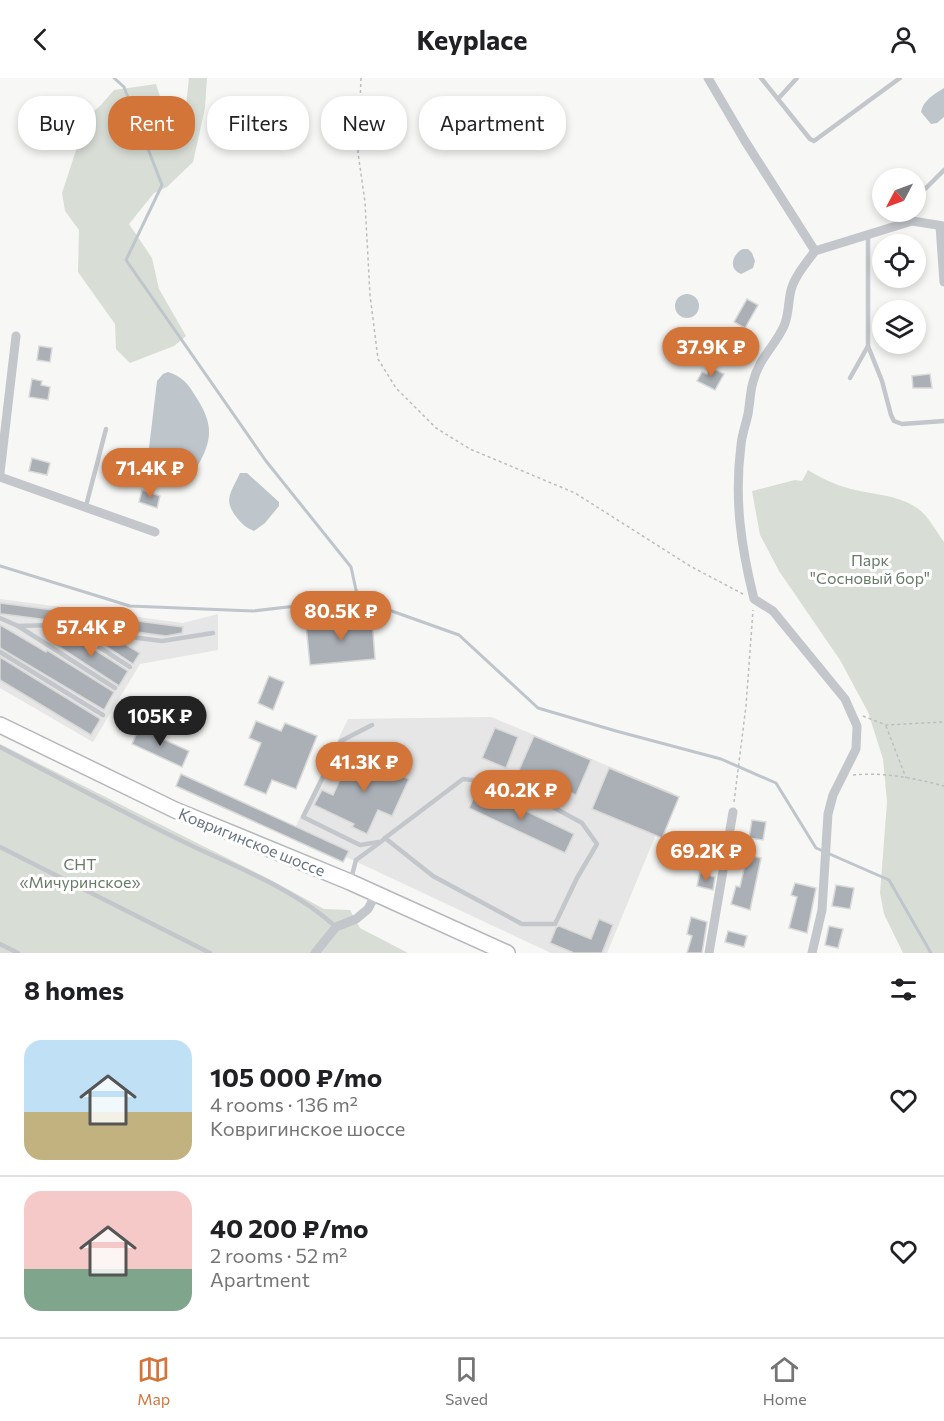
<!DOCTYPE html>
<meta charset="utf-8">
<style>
:root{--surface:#fff;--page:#f6f6f6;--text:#202124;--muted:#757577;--line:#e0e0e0;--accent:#d37539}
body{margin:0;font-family:Commissioner,sans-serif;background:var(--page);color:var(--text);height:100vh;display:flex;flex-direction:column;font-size:22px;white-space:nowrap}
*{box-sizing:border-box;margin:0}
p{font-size:20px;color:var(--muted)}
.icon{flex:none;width:33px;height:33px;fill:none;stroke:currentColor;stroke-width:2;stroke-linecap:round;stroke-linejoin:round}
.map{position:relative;height:875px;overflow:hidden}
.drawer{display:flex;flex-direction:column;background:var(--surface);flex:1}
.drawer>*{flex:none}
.guide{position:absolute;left:18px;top:18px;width:600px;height:54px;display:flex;gap:12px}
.needle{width:39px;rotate:229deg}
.tools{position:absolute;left:872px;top:90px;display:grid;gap:12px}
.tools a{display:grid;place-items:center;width:54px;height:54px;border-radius:50%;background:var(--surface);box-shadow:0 3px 9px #0003;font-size:30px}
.price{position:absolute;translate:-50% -51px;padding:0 14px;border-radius:21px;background:var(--accent);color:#fff;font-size:20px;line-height:39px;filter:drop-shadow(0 2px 3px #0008)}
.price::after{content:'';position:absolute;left:50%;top:36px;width:18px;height:14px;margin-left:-9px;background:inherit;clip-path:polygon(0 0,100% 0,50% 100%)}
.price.current{background:#222;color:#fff}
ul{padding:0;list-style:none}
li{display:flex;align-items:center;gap:18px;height:150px;padding:0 24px}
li+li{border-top:2px solid var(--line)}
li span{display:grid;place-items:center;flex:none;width:168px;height:120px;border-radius:18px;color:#555}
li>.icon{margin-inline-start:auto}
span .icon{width:72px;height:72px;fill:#fffc;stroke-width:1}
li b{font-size:26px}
h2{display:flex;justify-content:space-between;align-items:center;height:72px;padding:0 24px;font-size:26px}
.chip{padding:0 21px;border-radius:24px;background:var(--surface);box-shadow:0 3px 9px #0003;font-size:21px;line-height:54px}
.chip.current{background:var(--accent);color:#fff}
header{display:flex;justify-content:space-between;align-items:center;height:78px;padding:0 24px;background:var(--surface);font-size:27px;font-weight:700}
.tabs{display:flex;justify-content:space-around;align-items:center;height:84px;border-top:2px solid var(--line);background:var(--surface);font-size:16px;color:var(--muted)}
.tabs a{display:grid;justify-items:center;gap:3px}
.tabs .current{color:var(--accent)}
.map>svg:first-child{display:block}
</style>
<header><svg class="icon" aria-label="back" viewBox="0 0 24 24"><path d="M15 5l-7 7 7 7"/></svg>Keyplace<svg class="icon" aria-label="person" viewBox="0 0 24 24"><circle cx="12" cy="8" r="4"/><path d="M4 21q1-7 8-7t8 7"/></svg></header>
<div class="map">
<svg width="944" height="875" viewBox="0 0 944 875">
<rect width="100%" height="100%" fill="#f7f7f5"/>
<g fill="#e5e6e5">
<path d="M0,521L183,545L218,536V572L140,586L93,664L0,610Z"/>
<path d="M491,639L673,715L607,875H551L293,754L348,641Z"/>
</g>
<g fill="#d8ded6">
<path d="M189,0H207L205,30L193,84L167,109L154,115L129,146L152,180L159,211L186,258L174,268L130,285L116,271L115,246L78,194L79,152L65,133L62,115L87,39L101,27L114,12L156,6L165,34L149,60L162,72L184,45Z"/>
<path d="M808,392C821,400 835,407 851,411C871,416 896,417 914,428C927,435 936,453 944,464V875H903L884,836L880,815L887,724L883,681L868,634L840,582L779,493L760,457L752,413L795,402L802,403Z"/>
<path d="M0,666L271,802L324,831L350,832L360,850L408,875H0Z"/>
</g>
<g fill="#bec5cb">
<path d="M944,10V39L937,45L931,46L921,34C923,22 935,16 944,10Z"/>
<path d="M743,171H748L752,175L755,183L753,190L741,196C728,191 732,176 743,171Z"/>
<circle cx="687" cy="228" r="12"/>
<path d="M168,294C182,298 189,307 196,319C214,347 213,362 196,391L185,393L156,382L152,377L149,370L157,303L163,296Z"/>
<path d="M240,395H247L279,424V428L265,445L254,453C247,450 243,447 238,441C222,422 231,415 240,395Z"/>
</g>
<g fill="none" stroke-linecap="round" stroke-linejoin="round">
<g stroke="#bec5cb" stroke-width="3">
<path d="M114,0L124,9L162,107L126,182L266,383L351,489L358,521L459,557L538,630L616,653L721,681L776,705L816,770L889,802L931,875"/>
<path d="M0,488L130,528L253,533L357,521"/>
</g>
</g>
<g fill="#abb0b7" stroke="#d9d9d7" stroke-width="1.5">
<path d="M747,221L758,227L745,250L734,244Z"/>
<path d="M725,260L740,269L732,283L716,274Z"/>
<path d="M39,268L52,270L50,284L37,282Z"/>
<path d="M710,289L724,296L715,312L697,303L702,294L707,296Z"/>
<path d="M930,296L932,310H913L912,298Z"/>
<path d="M32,301L42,303L41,307L50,309L48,322L29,319Z"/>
<path d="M32,380L50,385L47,397L29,393Z"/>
<path d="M142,412L160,418L157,430L139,424Z"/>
<path d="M0,525L183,549L182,555L166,558L3,536H0Z"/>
<path d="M372,541L375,581L310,587L306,547Z"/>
<path d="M0,547L46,574L47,572L114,614L104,632L0,570Z"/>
<path d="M59,553L89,568L128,593L119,608L52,564Z"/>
<path d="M109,561L118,562L140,575L133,586L100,564Z"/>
<path d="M0,579L99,640L100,642L91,657L0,602Z"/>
<path d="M269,598L284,604L273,632L258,625Z"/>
<path d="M256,643L281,653L285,645L317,658L296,711L272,702L266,716L244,707L261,665L249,660Z"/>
<path d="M139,650L189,673L182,689L132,666Z"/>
<path d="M495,650L518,659L506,690L482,680Z"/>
<path d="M534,658L591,682L576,717L519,692Z"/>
<path d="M352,675L409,701L392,738L378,732L367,756L352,749L354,746L314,727L322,712L333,717Z"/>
<path d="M609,690L679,719L662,760L592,731Z"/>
<path d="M181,696L349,773L343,784L176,708Z"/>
<path d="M478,710L574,756L565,775L469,730Z"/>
<path d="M752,742L766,744L763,762L749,760Z"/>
<path d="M747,777L761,780L750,832L731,826L736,808L740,809Z"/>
<path d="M700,795L715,799L713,812L697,808Z"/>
<path d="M795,805L816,810L807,855L789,850L797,819L791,817Z"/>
<path d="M836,807L854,810L850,831L832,828Z"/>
<path d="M691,839L707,844L702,875H687L692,858L687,856Z"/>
<path d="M599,841L613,847L602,875H574L550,865L556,850L559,848L591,861Z"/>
<path d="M829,848L843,851L838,870L825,867Z"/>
<path d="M728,853L747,858L744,869L725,864Z"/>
</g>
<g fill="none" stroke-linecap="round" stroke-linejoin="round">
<defs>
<path id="primary" d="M0,647L175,732L350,804L507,875"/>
</defs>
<use href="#primary" stroke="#b5b8bc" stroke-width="18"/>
<g stroke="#bbbdc0" stroke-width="1.5" stroke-dasharray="3 3" stroke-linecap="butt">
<path d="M361,0L358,75L365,124L370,217L378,281L396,310L436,350L470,371L575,415L690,488L743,516"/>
<path d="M863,638L886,647L944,644"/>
<path d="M886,648L906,700"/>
<path d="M853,697C884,694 914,700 944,708"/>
<path d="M734,724L746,628L753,532"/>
</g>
<g stroke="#c3c6ca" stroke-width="4.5">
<path d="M761,0L810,61L814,63L900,0"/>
<path d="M778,21L797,0"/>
<path d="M915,121L944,92"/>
<path d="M912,143V134"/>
<path d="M868,158V268L882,303L891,337L894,343L902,346L944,343"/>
<path d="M850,300L868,268"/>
<path d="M86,428L106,351"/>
<path d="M0,540L18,548L115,610"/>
<path d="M18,548L56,547L74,553L130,589"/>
<path d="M77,555L114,557L162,563L213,555"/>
<path d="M0,574L103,637"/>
<path d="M372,647L341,663L303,739L360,767L379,764"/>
<path d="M0,669C61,701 122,734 184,764C235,789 294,810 336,849"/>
<path d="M0,769L210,875"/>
<path d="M351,801L356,782L382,763L385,760L463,701L511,706L582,745L597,766L577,800L555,846H522L433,798L385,760"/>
<path d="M0,866L18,875"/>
</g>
<g stroke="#c3c6ca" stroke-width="9">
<path d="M708,0L745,63L815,173"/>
<path d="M940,148L944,204"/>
<path d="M815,173L912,143L944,148"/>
<path d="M0,395L16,258"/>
<path d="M0,399L155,454"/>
<path d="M315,875L336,849L356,841L368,831L376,816"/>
<path d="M709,875L733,734"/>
<path d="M812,875L822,832L828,736L833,717L856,671L857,648L845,621L773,533L754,521C741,469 734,421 741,367C742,356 746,346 748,336C750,325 750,314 753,304C759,280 775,268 784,248C789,237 788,224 791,212C795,198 806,185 815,173"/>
</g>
<use href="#primary" stroke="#fff" stroke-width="15"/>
</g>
<g text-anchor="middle" stroke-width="6" stroke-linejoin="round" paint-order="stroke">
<g font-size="16" fill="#687b68" stroke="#fff">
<text x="870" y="488">Парк<tspan x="870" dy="18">"Сосновый бор"</tspan></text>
<text x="80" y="792">СНТ<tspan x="80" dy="18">«Мичуринское»</tspan></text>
</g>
<g font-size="16" fill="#697483" stroke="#fff">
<text transform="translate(252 764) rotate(22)" y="6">Ковригинское шоссе</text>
</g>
</g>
</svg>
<div class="tools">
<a><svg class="needle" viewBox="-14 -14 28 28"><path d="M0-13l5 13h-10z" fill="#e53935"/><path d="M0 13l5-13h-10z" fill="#757577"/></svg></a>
<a><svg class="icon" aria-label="locate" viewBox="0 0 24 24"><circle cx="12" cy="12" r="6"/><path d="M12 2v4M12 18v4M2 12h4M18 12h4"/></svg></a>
<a><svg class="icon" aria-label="layers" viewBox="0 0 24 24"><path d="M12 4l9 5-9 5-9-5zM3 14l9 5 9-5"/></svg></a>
</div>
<b class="price" style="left:711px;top:300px">37.9K ₽</b>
<b class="price" style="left:150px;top:421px">71.4K ₽</b>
<b class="price" style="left:341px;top:564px">80.5K ₽</b>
<b class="price" style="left:91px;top:580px">57.4K ₽</b>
<b class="price current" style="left:160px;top:669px">105K ₽</b>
<b class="price" style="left:364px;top:715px">41.3K ₽</b>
<b class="price" style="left:521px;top:743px">40.2K ₽</b>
<b class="price" style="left:706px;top:804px">69.2K ₽</b>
<div class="guide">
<a class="chip">Buy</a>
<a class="chip current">Rent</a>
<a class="chip">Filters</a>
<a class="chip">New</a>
<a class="chip">Apartment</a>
</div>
</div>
<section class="drawer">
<h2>8 homes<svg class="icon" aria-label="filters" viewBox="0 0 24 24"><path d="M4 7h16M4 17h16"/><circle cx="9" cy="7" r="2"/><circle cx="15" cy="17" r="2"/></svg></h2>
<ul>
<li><span style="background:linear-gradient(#bfe0f5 60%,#c2b280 0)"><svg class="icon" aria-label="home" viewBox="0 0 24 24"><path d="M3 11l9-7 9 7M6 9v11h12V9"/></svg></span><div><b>105 000 ₽/mo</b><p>4 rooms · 136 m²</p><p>Ковригинское шоссе</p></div><svg class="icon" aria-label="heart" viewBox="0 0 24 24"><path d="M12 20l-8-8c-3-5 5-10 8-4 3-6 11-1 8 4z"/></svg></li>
<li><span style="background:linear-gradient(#f6c9c9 65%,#7fa58c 0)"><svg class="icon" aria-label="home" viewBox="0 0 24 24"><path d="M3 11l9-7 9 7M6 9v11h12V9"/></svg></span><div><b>40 200 ₽/mo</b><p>2 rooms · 52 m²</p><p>Apartment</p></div><svg class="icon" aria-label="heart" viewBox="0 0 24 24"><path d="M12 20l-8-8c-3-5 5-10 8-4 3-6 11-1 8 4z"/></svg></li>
</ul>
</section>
<nav class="tabs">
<a class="current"><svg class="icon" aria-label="map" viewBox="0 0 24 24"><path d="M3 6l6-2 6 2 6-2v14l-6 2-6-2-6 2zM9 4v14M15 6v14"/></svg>Map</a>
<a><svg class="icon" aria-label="saved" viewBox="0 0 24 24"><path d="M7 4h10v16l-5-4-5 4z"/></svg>Saved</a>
<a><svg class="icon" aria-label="home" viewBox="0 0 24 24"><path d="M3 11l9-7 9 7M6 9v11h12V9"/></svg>Home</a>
</nav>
